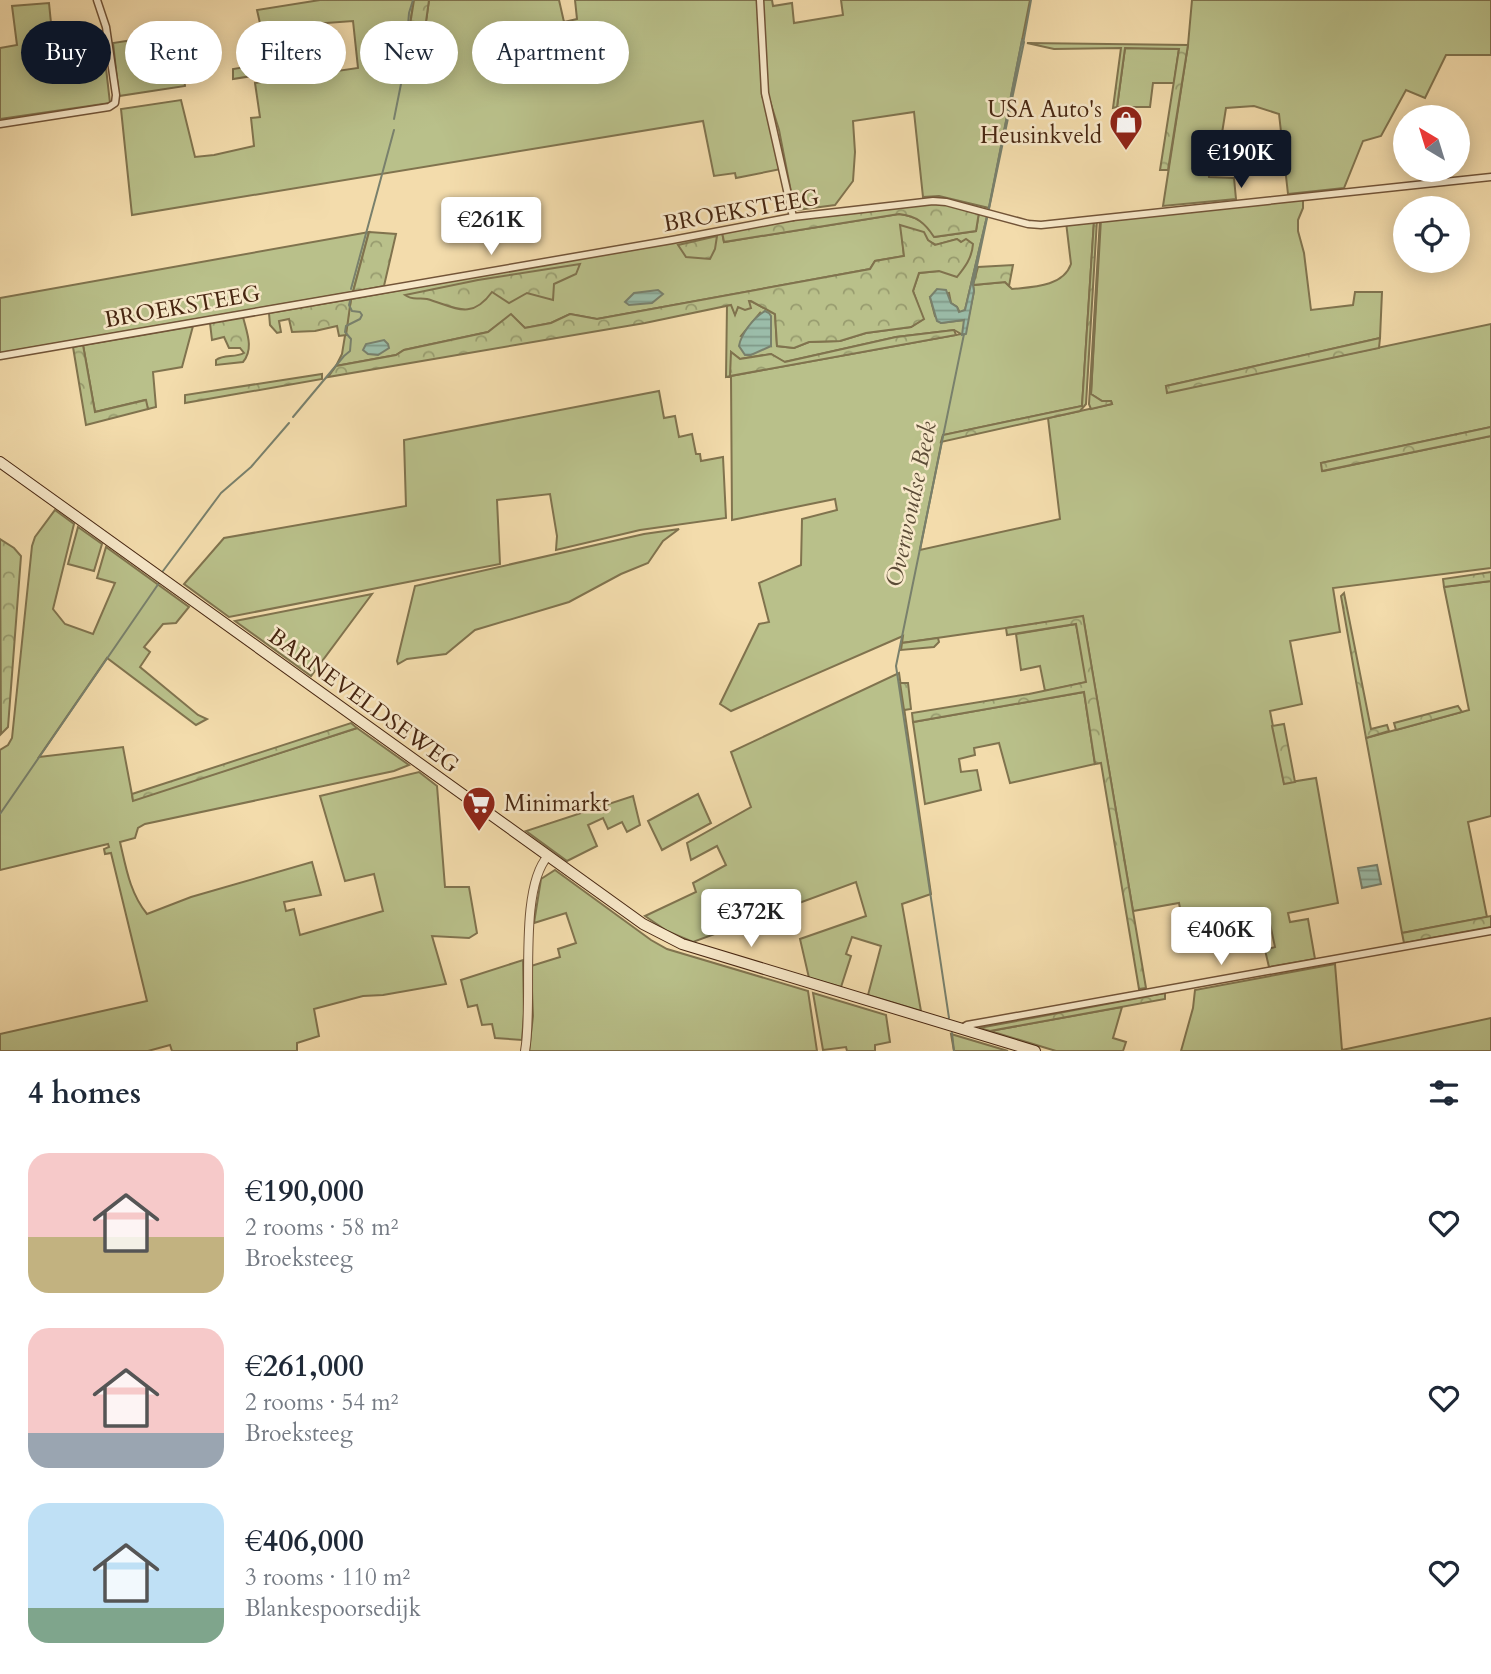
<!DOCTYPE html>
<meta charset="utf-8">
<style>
:root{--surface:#fff;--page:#f2f2f3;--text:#1f2937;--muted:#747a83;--accent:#111827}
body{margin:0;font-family:Cardo,serif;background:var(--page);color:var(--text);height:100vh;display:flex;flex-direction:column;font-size:26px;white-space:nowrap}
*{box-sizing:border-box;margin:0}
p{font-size:23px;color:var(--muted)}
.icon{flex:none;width:38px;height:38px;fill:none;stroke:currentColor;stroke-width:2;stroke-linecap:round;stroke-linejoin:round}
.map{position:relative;height:1051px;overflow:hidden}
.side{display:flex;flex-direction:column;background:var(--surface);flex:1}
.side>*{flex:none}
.top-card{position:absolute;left:21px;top:21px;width:700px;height:63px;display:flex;gap:14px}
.needle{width:46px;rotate:322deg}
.controls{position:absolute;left:1393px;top:105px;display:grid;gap:14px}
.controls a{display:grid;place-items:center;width:77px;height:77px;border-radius:50%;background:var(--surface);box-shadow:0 4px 18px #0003;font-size:35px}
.price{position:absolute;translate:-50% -60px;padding:0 16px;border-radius:7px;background:#fff;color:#222;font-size:23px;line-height:46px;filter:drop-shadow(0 2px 4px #0008)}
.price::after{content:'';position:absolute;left:50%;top:42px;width:21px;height:16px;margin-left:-10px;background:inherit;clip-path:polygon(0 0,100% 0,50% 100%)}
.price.selected{background:var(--accent);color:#fff}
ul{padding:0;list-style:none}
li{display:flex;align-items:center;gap:21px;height:175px;padding:0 28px}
li span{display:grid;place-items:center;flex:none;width:196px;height:140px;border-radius:21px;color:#555}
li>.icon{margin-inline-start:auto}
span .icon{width:84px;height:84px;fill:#fffc;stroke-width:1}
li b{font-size:30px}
h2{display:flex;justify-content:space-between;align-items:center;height:84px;padding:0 28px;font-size:30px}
.tag{padding:0 24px;border-radius:32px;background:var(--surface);box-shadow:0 4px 18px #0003;font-size:24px;line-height:63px}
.tag.selected{background:var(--accent);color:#fff}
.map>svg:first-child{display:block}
</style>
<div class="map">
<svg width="1491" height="1051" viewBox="0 0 1491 1051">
<defs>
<pattern id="forest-crowns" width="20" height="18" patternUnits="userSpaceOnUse" patternTransform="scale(1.75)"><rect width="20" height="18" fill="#b9c08a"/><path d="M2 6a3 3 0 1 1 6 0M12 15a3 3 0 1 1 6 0" fill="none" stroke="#989c6f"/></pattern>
<pattern id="water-rules" width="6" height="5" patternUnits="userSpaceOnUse" patternTransform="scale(1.75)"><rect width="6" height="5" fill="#9bbca9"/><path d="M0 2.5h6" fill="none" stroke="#809988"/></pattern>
</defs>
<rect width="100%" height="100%" fill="#f3dcac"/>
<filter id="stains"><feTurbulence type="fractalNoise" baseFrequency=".00286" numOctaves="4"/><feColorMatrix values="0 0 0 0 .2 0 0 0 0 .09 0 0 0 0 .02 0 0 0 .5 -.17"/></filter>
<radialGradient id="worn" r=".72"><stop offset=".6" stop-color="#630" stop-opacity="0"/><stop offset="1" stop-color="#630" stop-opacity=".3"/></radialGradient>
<g fill="#b9c08a" stroke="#80734e" stroke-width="2" fill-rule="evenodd">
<path d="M320,0H414L404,61L421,57L429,0H559L564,22L577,19L575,0H758L762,96L768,109L781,169L736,178L735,173L714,176L703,121L132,215L121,109L181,100L195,157L214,155L254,146L251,118L260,117L255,83L358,68L353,21L299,25L303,68L233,79V69L269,63L257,10Z"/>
<path d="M762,0H772L773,6L792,3L794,23L843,15L841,0H1030L989,208L939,196L923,197L914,112L853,121L855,152L853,181L835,205L798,210L793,202L779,130L766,88Z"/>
<path d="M1192,0H1491V55H1446L1425,98L1406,90L1381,136L1363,141L1344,188L1288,194L1279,114L1254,106L1226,108L1219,152L1208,166L1209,177L1234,178L1236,199L1163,206L1188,45Z"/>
<path d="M49,3L51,23L64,22L68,56L104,51L110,103L0,119V48L17,45L12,6Z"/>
<path d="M178,33L185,86L119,96L113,43Z"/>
<path d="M1125,48L1179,49L1174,83H1153L1150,107H1117Z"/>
<path d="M1303,200V208L1298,220V231L1304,253L1311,310L1353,305L1355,292H1382L1380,338L1166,386L1168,392L1491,324V427L1321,463L1323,471L1491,436V568L1333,588L1340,632L1290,641L1302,704L1270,711L1284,783L1316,778L1338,903L1288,913L1290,922L1308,919L1315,959L1269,967L1265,950L1275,947L1269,919L1236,926L1233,910L1187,918L1186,916L1182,919L1179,903L1133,911L1083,617L902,643L903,636L731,711L720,704L759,624L769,622L759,583L801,565L802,519L837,510L835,499L732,520L731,376L961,334L954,330L896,337L784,362L771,354L740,359L731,352V376L726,377L727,305L731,304L735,314L738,307L751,301L775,314L777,346L794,348L809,342L840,341L866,333L911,327L923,319L913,291L919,273L939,271L961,242L957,239L936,245L901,226L904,256L875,261L870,269L597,319L570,314L551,323L525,328L511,315L488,332L404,350L396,355L336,366L342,354L351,299L722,232L724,242L899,214C917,216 925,223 935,237L976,231L979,212H988L965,310L960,313L957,307L951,303L949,293L930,297L935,316L941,323L964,320L965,334L974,291L973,285L1005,282L1012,289C1032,287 1063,287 1071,264L1066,222L1094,221L1082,406L943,435L920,550L1060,519L1048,418L1112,404L1111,401H1102L1091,394L1101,219ZM760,313L770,336L771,346L741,336Z"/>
<path d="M369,232L353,292L0,353V298Z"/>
<path d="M193,326L182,367L153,372L156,407L148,409L145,400L95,412L83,345Z"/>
<path d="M659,391L664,418L675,416L679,437L692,434L696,454H700L701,461L723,457L726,518L640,530L556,550L557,536L550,494L497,500L500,564L229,617L184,584L224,538L406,506L404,440Z"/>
<path d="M55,510L74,524L53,609L65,624L93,634L115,583L97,578L106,547L189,607L176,623L163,624L144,647L150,652L140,667L198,715L207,719L196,725L107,658L39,757L123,747L133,800L357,728L409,765L394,771L145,824L138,828L135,838L120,842C126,868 130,893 147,914L191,897L312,862L321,895L284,902L286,911L294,909L300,935L383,911L374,874L345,881L320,796L419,772L437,786L445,887H469L477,933L469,938L432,936L446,984L383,995L363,996L314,1009L319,1036L297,1043V1051H172L170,1045L148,1051H0V1034L147,1001L111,853L105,854L104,849L109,847L108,844L0,870V750L8,745L12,738L32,546L35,537Z"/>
<path d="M78,527L102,544L94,571L68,564Z"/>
<path d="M679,529L663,541L648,563L621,574L569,602L475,630L446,654L407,659L398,664L397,661L415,586L644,534Z"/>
<path d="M1491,581V816L1468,822L1487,917L1402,933L1366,738L1469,710L1444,587Z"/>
<path d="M372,594L311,676L235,621Z"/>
<path d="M1076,624L1087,682L1045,691L1040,666L1021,670L1016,634Z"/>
<path d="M899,673L931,894L902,904L921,1011L868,995L881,946L852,937L846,954L851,956L841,987L809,978L800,939L866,916L856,882L693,942L667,931L645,916L696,892L693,883L726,865L717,846L691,860L687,843L751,807L731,752Z"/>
<path d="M1084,692L1095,764L1010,783L999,743L974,748L975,755L959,759L961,772L977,770L981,790L925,804L913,722Z"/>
<path d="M698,794L711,823L662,850L648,821Z"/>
<path d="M633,796L640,825L627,832L622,822L608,829L603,818L588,825L597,846L567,861L526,831Z"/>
<path d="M555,870L651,940L667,949L808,991L817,1051H529L533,1016L531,966L560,957L558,949L576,943L566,913L534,923L541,879Z"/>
<path d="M523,960L524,1014L522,1040L495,1038L492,1024L482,1025L477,1005L468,1007L461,980Z"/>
<path d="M1335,964L1342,1050L1491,1018V1051H1181L1193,1008L1195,990Z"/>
<path d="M813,993L886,1015L890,1042L875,1045V1051H847L846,1047L823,1050Z"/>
<path d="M1122,1007L1113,1038L1126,1042L1123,1051H1056L990,1031Z"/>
<path d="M951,1034L1008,1051H954Z"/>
</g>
<g fill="url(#forest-crowns)" stroke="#80734e" stroke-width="2">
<path d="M414,0H429L421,58L404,62Z"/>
<path d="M1027,43L1188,45L1168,170H1160L1179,49L1125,48L1117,107L1113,108L1121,48L1054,49Z"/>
<path d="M937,202L979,212L976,231L934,237C925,223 917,216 899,214L724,242L722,232L759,224Z"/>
<path d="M1100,219L1091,394L1102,401H1111L1112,404L1091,409L1089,404Z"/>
<path d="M1097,220L1086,404L1080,411L941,442L943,435L1082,406L1094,221Z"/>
<path d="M900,225L924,232L928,240L935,245L957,239L961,242L966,239L973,244C972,258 965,267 957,277L939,271L919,273L913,291L924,319L911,327L866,333L840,341L809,342L794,348L777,346L775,314L751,301H749L751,308L745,310L738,307L735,315L731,305L645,323L328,377L336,366L396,355L404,350L488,332L511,314L525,328L551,323L570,314L597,319L870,269L875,261L904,256Z"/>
<path d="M369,232L396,234L384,286L353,292Z"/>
<path d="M717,236L715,249L710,259L686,257L678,245Z"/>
<path d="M580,264L576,274L554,284L553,300L527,293L509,303L492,292C471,321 455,307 427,299C418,297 413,301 405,295L478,280Z"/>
<path d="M1013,265L1009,286L1005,282L973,285L978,267Z"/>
<path d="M351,299L346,335L339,336L337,326L315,331L292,332L289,319L279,321L281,332L277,333L270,325L269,313Z"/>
<path d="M243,317C247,333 254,349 243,362L216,365V360C224,354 235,358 244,353L240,348H229L224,337L212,340L210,323Z"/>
<path d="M954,330L956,335L730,376L731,352L740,359L771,354L785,362L896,337Z"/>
<path d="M1380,338L1379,348L1167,393L1166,386Z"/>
<path d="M83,345L95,412L146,400L148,409L86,425L73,347Z"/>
<path d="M322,374V379L185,403V395Z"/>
<path d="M1491,427V436L1322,471L1321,463Z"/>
<path d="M0,539L14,548L21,556L8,727L1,734Z"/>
<path d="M1491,572V581L1444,587L1443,579Z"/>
<path d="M1344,593L1371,729L1387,725L1389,731L1366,738L1341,596Z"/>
<path d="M1083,616L1146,988L1139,989L1101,763L1095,764L1084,692L913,722L912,713L1029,694L1086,682L1076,624L1007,635L1006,628Z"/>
<path d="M938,638L939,642L934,647L901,650L902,643Z"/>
<path d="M900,683H908L911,709L904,710Z"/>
<path d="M1458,706L1462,712L1396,730L1394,723Z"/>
<path d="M351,723L357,728L133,801L132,794Z"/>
<path d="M1284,724L1295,782L1284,784L1272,726Z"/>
<path d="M1491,916V927L1404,943L1402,933Z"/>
<path d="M1165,993V999L990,1031L979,1028Z"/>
</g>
<g fill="url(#water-rules)" stroke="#79806c" stroke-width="2">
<path d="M1022,40L1024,42L973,285L974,291L966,334L962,335L964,320L941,323L937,321L930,297L937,289L946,290L951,303L957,307L959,312L965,310L988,212Z"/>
<path d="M658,290L663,294L652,303L629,305L625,302L634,293Z"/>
<path d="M765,311L769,313L771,316V346L751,355H745L739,346C741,334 754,317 765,311Z"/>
<path d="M384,340L388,344L389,348L378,355L368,354L363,350L366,344Z"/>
<path d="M1377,865L1381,884L1362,888L1358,868Z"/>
</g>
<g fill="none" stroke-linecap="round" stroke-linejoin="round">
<g stroke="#79806c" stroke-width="2">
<path d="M1023,44L1031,0"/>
<path d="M405,62L409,13L413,0"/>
<path d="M394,119L404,69"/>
<path d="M351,289L394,130"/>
<path d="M293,417L344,356L350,351L351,339L345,332L346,326L360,319L362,315L360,312L352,311L349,305L350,301"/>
<path d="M163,571L221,493L251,467L289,423"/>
<path d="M0,814L159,583"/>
<path d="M949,1018L896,666L964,334"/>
<path d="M952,1033L954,1051"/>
</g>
<defs>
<g id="minor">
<path d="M760,0L765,93L793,217"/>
<path d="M0,124L109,107L115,103L116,95L106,27L97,0"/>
<path d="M0,356L672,240L793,217L933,201L946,202L1028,224L1041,225L1491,177"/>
<path d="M960,1029L967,1025L1491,931"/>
</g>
<path id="tertiary" d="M525,1051C534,1004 517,890 548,856"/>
<path id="secondary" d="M0,462L643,924L682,944L1035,1051"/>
</defs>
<use href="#minor" stroke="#725438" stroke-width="9"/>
<use href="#tertiary" stroke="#725438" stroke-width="10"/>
<use href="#secondary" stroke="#472611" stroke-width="12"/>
<use href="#minor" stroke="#f7e8c9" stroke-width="6"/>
<use href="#tertiary" stroke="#f7e8c9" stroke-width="8"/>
<use href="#secondary" stroke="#f7e8c9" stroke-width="10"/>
</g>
<defs>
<symbol id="shop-pin" viewBox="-11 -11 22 30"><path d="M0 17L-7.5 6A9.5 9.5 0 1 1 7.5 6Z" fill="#8f2418" stroke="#f7e8c9"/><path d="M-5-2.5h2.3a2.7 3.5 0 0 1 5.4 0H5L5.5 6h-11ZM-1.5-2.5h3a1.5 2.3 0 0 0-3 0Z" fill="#fff"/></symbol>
<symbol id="supermarket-pin" viewBox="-11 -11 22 30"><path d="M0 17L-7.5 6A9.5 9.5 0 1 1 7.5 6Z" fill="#8f2418" stroke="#f7e8c9"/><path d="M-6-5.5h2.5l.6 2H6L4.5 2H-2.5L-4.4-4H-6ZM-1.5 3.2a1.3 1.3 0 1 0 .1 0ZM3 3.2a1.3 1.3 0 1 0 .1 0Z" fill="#fff"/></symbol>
</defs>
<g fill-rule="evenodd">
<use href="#shop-pin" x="1107" y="103" width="38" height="52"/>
<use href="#supermarket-pin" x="460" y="784" width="38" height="52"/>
</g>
<g text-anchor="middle" stroke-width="5" stroke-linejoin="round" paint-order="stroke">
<g font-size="23" fill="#472611" stroke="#f7e8c9" text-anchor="end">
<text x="1102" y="117">USA Auto's<tspan x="1102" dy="26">Heusinkveld</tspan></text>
<text x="504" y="811" text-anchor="start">Minimarkt</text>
</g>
<g font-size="23" fill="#472611" stroke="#f7e8c9">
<text transform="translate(741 210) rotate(-10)" y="8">BROEKSTEEG</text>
<text transform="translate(182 306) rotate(-10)" y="8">BROEKSTEEG</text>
<text transform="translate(364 700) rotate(36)" y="8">BARNEVELDSEWEG</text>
</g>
<g font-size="24" font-style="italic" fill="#5c4c37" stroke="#f7e8c9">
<text transform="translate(911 504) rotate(-78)" y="8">Overwoudse Beek</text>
</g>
</g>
<rect width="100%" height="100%" filter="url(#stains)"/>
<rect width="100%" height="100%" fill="url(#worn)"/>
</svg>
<div class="controls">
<a><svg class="needle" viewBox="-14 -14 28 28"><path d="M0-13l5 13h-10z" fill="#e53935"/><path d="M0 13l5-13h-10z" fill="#747a83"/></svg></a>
<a><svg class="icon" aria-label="locate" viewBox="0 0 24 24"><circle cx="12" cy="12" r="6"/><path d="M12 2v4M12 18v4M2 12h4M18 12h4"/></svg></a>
</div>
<b class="price selected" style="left:1241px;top:190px">€190K</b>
<b class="price" style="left:491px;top:257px">€261K</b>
<b class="price" style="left:751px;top:949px">€372K</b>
<b class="price" style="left:1221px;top:967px">€406K</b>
<div class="top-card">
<a class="tag selected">Buy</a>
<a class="tag">Rent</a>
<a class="tag">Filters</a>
<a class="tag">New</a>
<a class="tag">Apartment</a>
</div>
</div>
<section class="side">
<h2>4 homes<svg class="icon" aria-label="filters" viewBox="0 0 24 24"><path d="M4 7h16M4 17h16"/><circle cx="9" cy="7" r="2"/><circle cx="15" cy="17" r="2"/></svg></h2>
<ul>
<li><span style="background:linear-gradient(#f6c9c9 60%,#c2b280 0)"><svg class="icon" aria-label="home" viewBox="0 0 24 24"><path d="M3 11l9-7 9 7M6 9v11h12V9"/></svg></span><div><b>€190,000</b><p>2 rooms · 58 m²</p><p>Broeksteeg</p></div><svg class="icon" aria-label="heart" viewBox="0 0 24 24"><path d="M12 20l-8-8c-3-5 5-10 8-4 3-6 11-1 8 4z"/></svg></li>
<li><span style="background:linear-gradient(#f6c9c9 75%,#9aa5b1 0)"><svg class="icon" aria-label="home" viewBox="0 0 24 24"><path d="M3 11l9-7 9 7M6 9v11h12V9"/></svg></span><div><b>€261,000</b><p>2 rooms · 54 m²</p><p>Broeksteeg</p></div><svg class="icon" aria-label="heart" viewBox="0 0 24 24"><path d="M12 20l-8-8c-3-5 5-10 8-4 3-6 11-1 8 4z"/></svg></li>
<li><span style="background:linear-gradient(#bfe0f5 75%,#7fa58c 0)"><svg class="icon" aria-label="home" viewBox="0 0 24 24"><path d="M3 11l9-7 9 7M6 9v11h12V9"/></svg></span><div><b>€406,000</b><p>3 rooms · 110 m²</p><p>Blankespoorsedijk</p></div><svg class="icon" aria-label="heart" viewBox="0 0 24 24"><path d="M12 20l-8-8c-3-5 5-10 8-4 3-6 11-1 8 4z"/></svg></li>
</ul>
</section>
